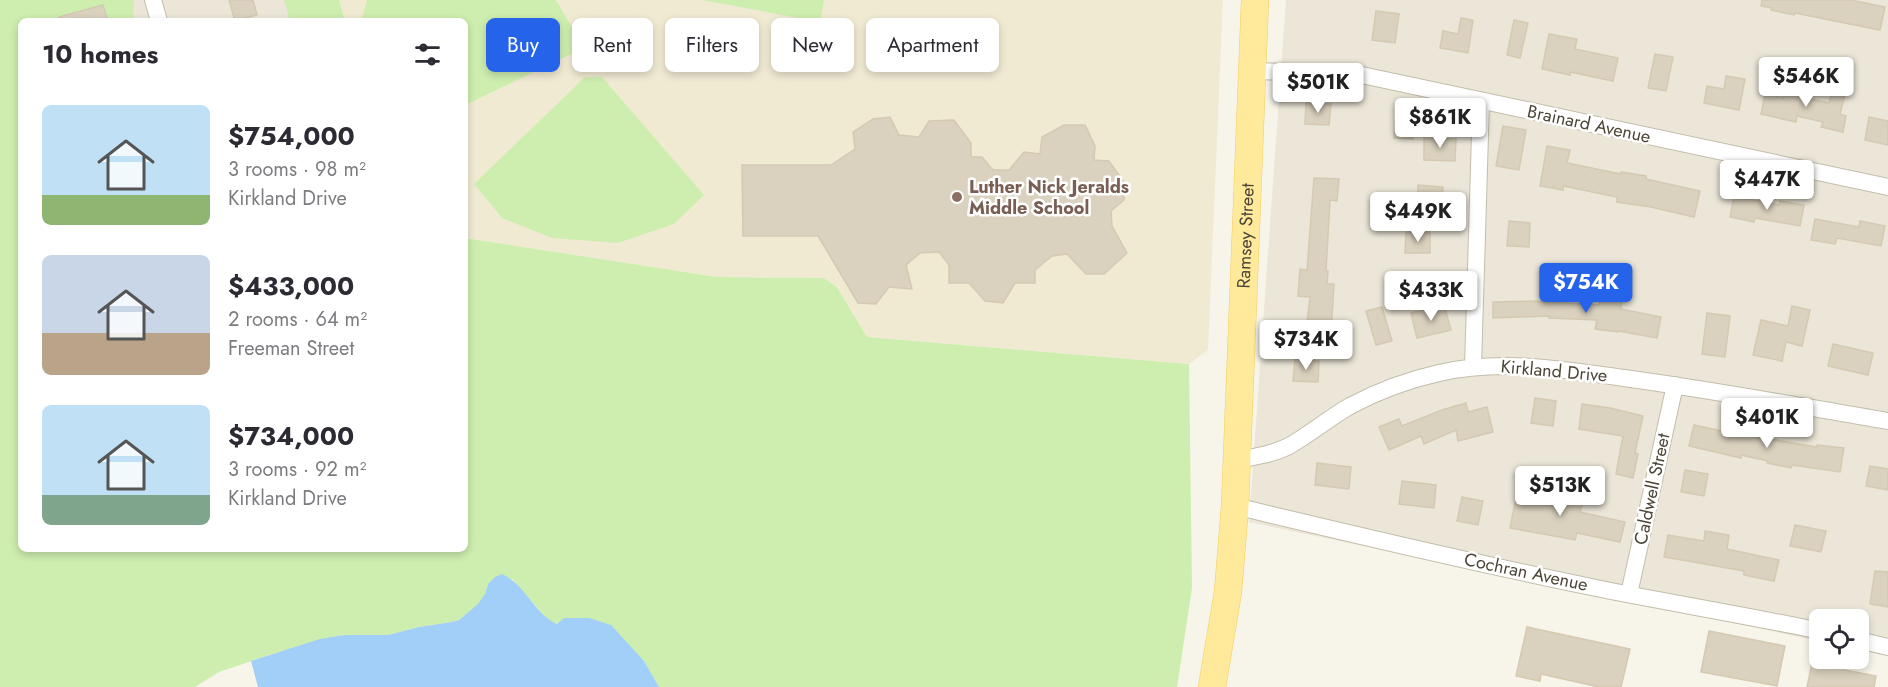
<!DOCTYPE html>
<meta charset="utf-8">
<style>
:root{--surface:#fff;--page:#f2f2f3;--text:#2b2b33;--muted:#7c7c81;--accent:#2563eb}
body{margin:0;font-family:Jost,sans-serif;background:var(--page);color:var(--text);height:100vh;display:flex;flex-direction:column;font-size:22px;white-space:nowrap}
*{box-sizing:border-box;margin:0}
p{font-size:20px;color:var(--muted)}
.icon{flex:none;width:33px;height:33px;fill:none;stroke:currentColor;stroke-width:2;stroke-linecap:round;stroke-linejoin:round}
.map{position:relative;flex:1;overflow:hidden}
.panel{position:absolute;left:18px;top:18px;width:450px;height:534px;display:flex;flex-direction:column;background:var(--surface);border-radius:9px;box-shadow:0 3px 9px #0003}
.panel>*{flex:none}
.hud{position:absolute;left:486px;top:18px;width:570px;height:54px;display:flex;gap:12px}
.controls{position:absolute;left:1809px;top:609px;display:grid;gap:12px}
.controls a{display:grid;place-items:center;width:60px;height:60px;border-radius:9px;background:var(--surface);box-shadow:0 3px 9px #0003;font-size:30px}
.price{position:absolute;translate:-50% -51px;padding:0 14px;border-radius:6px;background:#fff;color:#222;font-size:20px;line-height:39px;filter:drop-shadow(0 2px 3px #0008)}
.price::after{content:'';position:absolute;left:50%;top:36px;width:18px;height:14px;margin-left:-9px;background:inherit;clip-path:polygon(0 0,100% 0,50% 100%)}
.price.active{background:var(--accent);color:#fff}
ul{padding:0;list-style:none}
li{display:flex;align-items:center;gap:18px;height:150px;padding:0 24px}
li span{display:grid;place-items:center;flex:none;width:168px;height:120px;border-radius:9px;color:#555}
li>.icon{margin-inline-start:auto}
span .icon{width:72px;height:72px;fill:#fffc;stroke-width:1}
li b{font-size:26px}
h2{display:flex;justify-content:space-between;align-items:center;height:72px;padding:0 24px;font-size:26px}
.chip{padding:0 21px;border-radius:9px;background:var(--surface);box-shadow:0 3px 9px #0003;font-size:21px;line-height:54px}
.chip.active{background:var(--accent);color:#fff}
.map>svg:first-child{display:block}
</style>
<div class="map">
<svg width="1888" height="687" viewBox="0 0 1888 687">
<rect width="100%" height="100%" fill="#f7f4ea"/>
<g fill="#ebe6d8">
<path d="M0,0H303L309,21H21Z"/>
<path d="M1286,0H1888V656L1859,649L1858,620H1820L1819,641L1249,522Z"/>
</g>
<path fill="#f1ead3" d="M339,0H1223L1208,350L1189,364L867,337L837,287L824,278L717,277L465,238V21H345Z"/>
<g fill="#ceeeaf">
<path d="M0,0H134L133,21H21V549H465V238L717,277L824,278L837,287L867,337L1189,364L1192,588L1177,687H659L644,661L589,618H565L558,624L548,620L512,579L488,584L485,594L479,604L459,620L452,622L419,627L388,635H344L272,654L219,672L195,687H0Z"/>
<path d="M284,0H339L345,21H290Z"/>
<path d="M367,0H556L584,48L465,105V21H361Z"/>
<path d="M702,0H824L820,22Z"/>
<path d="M585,77H602L704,195L674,224L618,243L552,238L502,218L474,184Z"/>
</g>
<path fill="#a2cff8" d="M502,574C526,585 534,614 557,624L564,618H589L611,625L644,661L659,687H258L251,661L320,639L344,635H388L419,627L452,622L459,620L478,604L485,594L488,584L495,577Z"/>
<g fill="#dad1be" stroke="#d5c9b1" stroke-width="1.5">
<path d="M229,0H253L257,15L235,21Z"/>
<path d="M1762,0H1851L1885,7L1880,30L1795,13L1794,15L1771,10L1772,8L1761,6Z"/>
<path d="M103,5L108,21H59V17Z"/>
<path d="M1376,11L1399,14L1395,43L1372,40Z"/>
<path d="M1461,18L1473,20L1468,53L1440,48L1443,31L1458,34Z"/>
<path d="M1514,20L1528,23L1520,58L1507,55Z"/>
<path d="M1549,34L1577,39L1575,49L1618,58L1613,81L1570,72V75L1542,69Z"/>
<path d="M1655,54L1673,57L1666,91L1648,88Z"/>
<path d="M1726,76L1745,79L1739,110L1704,103L1707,86L1724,89Z"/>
<path d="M1785,85L1803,89L1801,97L1829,103L1832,91L1845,94L1840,114L1846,116L1843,132L1821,127L1823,122L1797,116L1796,122L1761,114L1765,94L1783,98Z"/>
<path d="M1306,103L1331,104L1329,125L1305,124Z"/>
<path d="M1396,111L1415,112L1413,139L1394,138Z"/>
<path d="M890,117L899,135L919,137L929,121L954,120L971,143V157H982L993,170H1009L1024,152L1040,154L1042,137L1064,125H1085L1095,146L1094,160L1109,161L1124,182V200L1111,211L1112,226L1127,253L1104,274H1086L1067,254L1052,256L1035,270V283H1015L1003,303L985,301L969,283H949V265L939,252L920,253L906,265L912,289L889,287L876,304L858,303L818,236H743L742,165H831L855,149L853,132L873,119Z"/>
<path d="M1869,117L1888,121V145L1865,140Z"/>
<path d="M1503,126L1526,130L1519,170L1496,166Z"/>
<path d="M1424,138L1456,139L1455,161L1424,160Z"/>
<path d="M1547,146L1570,150L1567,163L1621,174V172L1646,176V179L1700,191L1694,217L1651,207L1617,202V197L1563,186V190L1540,186Z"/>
<path d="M1314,178L1339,179L1337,201L1330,200L1326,271H1328L1327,284H1334L1331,333L1306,331L1310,297L1298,296L1300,269L1307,270Z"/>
<path d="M1418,185L1443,187L1441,208L1417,207Z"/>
<path d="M1734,196L1779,205L1780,201L1804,205L1800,226L1755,218L1754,222L1730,217Z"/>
<path d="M1815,219L1859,227L1860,221L1885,226L1881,246L1837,238L1835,244L1811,240Z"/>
<path d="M1509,221L1530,223L1529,247L1507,246Z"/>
<path d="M1406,232H1430V253H1405Z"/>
<path d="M1601,289L1623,292L1621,309L1661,317L1657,338L1618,331V332L1595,329L1597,320L1549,318V316L1493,318V302L1531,301L1599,305Z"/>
<path d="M1444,305L1451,330L1417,338L1411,313Z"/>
<path d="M1792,306L1810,310L1802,346L1786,342L1782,361L1753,355L1761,320L1788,326Z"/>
<path d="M1382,307L1392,341L1376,345L1366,311Z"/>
<path d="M1707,313L1730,316L1725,357L1702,354Z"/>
<path d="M1833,344L1873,353L1868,375L1828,366Z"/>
<path d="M1295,359L1319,361L1318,382L1293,381Z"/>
<path d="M1535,398L1556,401L1553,426L1531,423Z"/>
<path d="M1466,403L1468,412L1487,407L1493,432L1458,441L1456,430L1424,444L1421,436L1389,450L1379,427L1399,419L1402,426L1442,410Z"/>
<path d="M1582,404L1610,408L1643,416L1635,453L1638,454L1633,478L1616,474L1623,436L1579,429Z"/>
<path d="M1694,425L1731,433L1732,429L1757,435V437L1817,447V445L1844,448L1840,472L1792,465L1791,468L1767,463L1768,461L1741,455V458L1689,446Z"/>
<path d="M1317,463L1351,467L1349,489L1315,485Z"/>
<path d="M1870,466L1888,469V490L1866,486Z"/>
<path d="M1685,470L1708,474L1704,496L1681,492Z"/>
<path d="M1402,481L1436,485L1434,508L1399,504Z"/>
<path d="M1518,488L1583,500L1580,512L1625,522L1620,542L1577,533L1575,540L1510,528Z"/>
<path d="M1462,497L1483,501L1478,525L1457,521Z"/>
<path d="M1795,525L1826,531L1821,552L1790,546Z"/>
<path d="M1705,531L1729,535L1727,549L1779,560L1774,581L1744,575V571L1664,557L1668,535L1704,541Z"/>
<path d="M1875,571L1888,572V607L1870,604Z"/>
<path d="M1527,627L1630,649L1621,687H1599L1541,674L1540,681L1516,676Z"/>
<path d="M1709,631L1785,646L1777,686L1701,672Z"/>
<path d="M1813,658H1837L1835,668L1876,676L1874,687H1807Z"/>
</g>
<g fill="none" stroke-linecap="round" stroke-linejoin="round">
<defs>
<g id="minor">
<path d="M153,0L159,21"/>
<path d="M1252,71L1357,74L1888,187"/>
<path d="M1473,367L1481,101"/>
<path d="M1237,460C1254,457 1273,454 1289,446C1310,434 1329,418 1350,406C1378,391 1408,380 1439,373C1500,359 1562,369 1624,378C1712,390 1800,406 1888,421"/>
<path d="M1235,506C1355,535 1475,563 1596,588C1670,603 1745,615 1820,631"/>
<path d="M1629,594L1675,385"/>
<path d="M1858,640L1888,647"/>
</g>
<g id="primary">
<path id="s1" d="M1212,687L1228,592L1235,506L1255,0"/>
</g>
</defs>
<use href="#minor" stroke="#c3bdab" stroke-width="18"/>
<use href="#primary" stroke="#f1ce5e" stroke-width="28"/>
<use href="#minor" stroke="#fff" stroke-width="16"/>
<use href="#primary" stroke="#ffe99b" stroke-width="27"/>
</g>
<circle fill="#8d6e63" stroke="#fff" stroke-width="2" cx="957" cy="197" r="6"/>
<g text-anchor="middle" stroke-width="5" stroke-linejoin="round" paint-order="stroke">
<g font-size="18" fill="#4c4537" stroke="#fff">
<text transform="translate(1589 124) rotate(12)" y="6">Brainard Avenue</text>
<text dy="6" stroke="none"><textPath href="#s1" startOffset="453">Ramsey Street</textPath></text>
<text transform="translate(1554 371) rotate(5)" y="6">Kirkland Drive</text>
<text transform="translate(1652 489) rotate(-78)" y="6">Caldwell Street</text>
<text transform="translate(1526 572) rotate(12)" y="6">Cochran Avenue</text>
</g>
<g font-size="18" font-weight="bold" fill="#785e54" stroke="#fff" text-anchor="start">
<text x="969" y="193">Luther Nick Jeralds<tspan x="969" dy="21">Middle School</tspan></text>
</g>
</g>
</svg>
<div class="controls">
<a><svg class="icon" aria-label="locate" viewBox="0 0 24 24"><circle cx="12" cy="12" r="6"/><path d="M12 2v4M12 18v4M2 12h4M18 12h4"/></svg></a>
</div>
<b class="price" style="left:1806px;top:108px">$546K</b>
<b class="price" style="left:1318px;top:114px">$501K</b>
<b class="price" style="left:1440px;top:149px">$861K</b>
<b class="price" style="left:1767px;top:211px">$447K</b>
<b class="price" style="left:1418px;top:243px">$449K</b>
<b class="price active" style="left:1586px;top:314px">$754K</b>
<b class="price" style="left:1431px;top:322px">$433K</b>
<b class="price" style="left:1306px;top:371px">$734K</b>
<b class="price" style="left:1767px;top:449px">$401K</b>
<b class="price" style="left:1560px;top:517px">$513K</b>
<div class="hud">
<a class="chip active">Buy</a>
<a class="chip">Rent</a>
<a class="chip">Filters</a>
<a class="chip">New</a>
<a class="chip">Apartment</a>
</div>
<section class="panel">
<h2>10 homes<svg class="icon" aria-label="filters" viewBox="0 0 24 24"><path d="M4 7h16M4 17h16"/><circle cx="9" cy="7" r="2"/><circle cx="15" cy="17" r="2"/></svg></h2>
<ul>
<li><span style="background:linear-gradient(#bfe0f5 75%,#8fb573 0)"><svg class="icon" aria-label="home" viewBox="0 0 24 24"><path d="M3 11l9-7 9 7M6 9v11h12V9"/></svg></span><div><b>$754,000</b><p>3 rooms · 98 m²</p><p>Kirkland Drive</p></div></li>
<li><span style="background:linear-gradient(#c9d6e8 65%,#b9a48a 0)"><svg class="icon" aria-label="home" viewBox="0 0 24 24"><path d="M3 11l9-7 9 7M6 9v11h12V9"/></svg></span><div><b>$433,000</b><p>2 rooms · 64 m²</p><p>Freeman Street</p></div></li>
<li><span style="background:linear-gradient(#bfe0f5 75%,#7fa58c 0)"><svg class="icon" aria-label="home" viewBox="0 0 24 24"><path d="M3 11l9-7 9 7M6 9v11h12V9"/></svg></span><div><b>$734,000</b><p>3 rooms · 92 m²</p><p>Kirkland Drive</p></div></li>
</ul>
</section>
</div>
